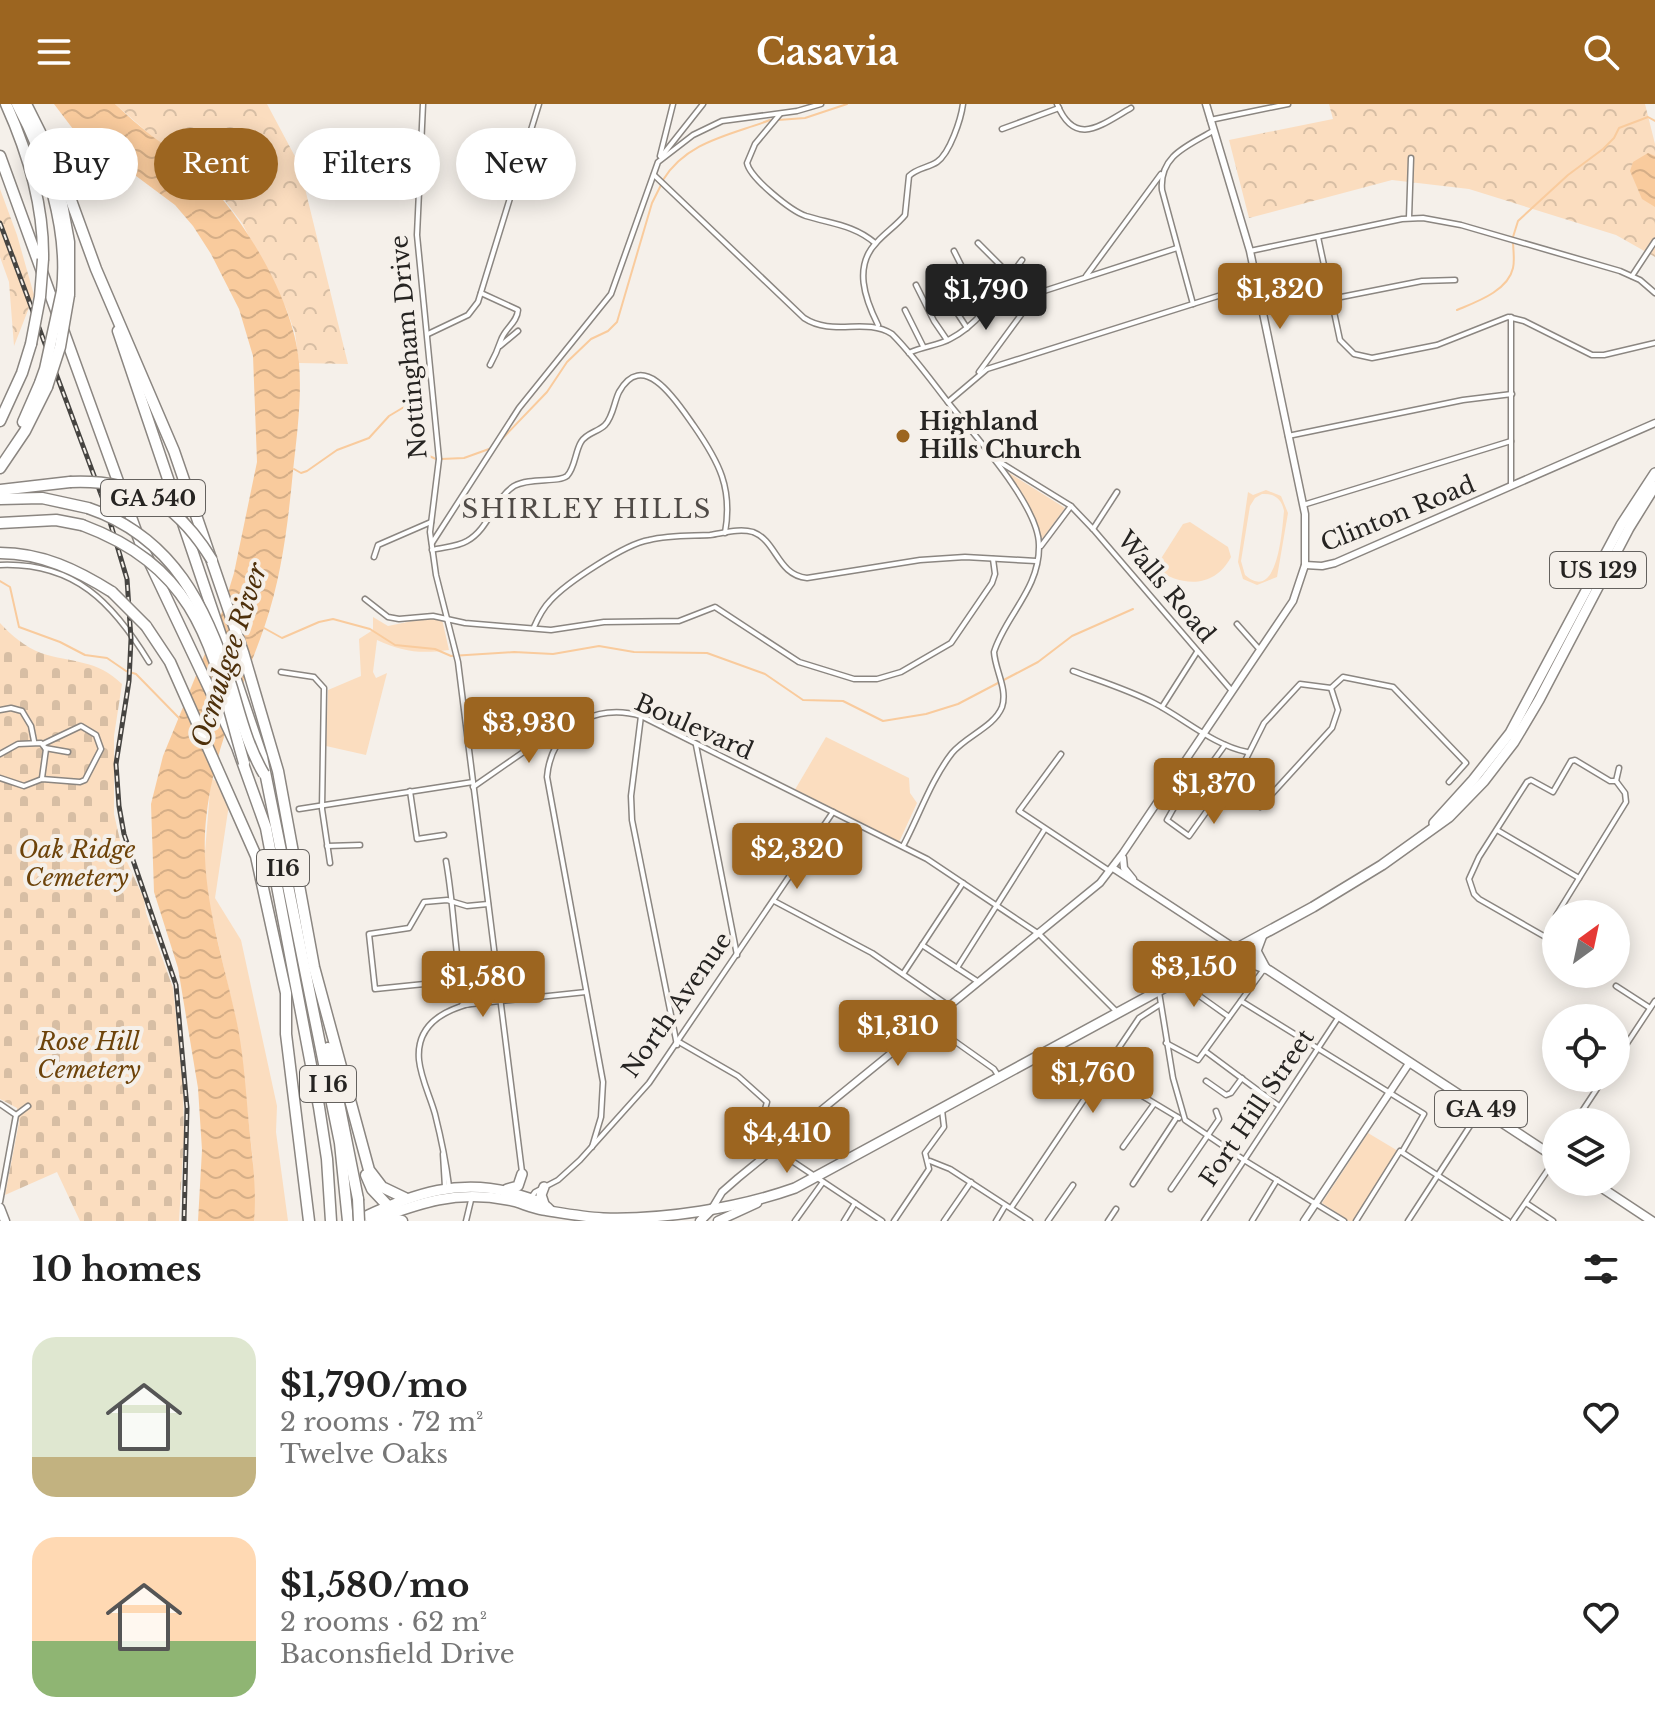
<!DOCTYPE html>
<meta charset="utf-8">
<style>
:root{--surface:#fff;--page:#f2f2f2;--text:#222;--muted:#767676;--accent:#9c6520}
body{margin:0;font-family:"Libre Baskerville",serif;background:var(--page);color:var(--text);height:100vh;display:flex;flex-direction:column;font-size:30px;white-space:nowrap}
*{box-sizing:border-box;margin:0}
p{font-size:26px;color:var(--muted)}
.icon{flex:none;width:44px;height:44px;fill:none;stroke:currentColor;stroke-width:2;stroke-linecap:round;stroke-linejoin:round}
.map{position:relative;height:1117px;overflow:hidden}
.sheet{display:flex;flex-direction:column;background:var(--surface);flex:1}
.sheet>*{flex:none}
.top-card{position:absolute;left:24px;top:24px;width:800px;height:72px;display:flex;gap:16px}
.needle{width:52px;rotate:33deg}
.buttons{position:absolute;left:1542px;top:796px;display:grid;gap:16px}
.buttons a{display:grid;place-items:center;width:88px;height:88px;border-radius:50%;background:var(--surface);box-shadow:0 4px 20px #0003;font-size:40px}
.price{position:absolute;translate:-50% -68px;padding:0 18px;border-radius:8px;background:var(--accent);color:#fff;font-size:26px;line-height:52px;filter:drop-shadow(0 2px 4px #0008)}
.price::after{content:'';position:absolute;left:50%;top:48px;width:24px;height:18px;margin-left:-12px;background:inherit;clip-path:polygon(0 0,100% 0,50% 100%)}
.price.current{background:#222;color:#fff}
ul{padding:0;list-style:none}
li{display:flex;align-items:center;gap:24px;height:200px;padding:0 32px}
li span{display:grid;place-items:center;flex:none;width:224px;height:160px;border-radius:24px;color:#555}
li>.icon{margin-inline-start:auto}
span .icon{width:96px;height:96px;fill:#fffc;stroke-width:1}
li b{font-size:34px}
h2{display:flex;justify-content:space-between;align-items:center;height:96px;padding:0 32px;font-size:34px}
.chip{padding:0 28px;border-radius:36px;background:var(--surface);box-shadow:0 4px 20px #0003;font-size:28px;line-height:72px}
.chip.current{background:var(--accent);color:#fff}
header{display:flex;justify-content:space-between;align-items:center;height:104px;padding:0 32px;background:var(--accent);color:#fff;font-size:36px;font-weight:800}
.map>svg:first-child{display:block}
</style>
<header><svg class="icon" aria-label="menu" viewBox="0 0 24 24"><path d="M4 6h16M4 12h16M4 18h16"/></svg>Casavia<svg class="icon" aria-label="search" viewBox="0 0 24 24"><circle cx="10" cy="10" r="6"/><path d="M15 15l6 6"/></svg></header>
<div class="map">
<svg width="1655" height="1117" viewBox="0 0 1655 1117">
<defs>
<pattern id="forest-crowns" width="20" height="18" patternUnits="userSpaceOnUse" patternTransform="scale(2)"><rect width="20" height="18" fill="#fbddbf"/><path d="M2 6a3 3 0 1 1 6 0M12 15a3 3 0 1 1 6 0" fill="none" stroke="#d7bea4"/></pattern>
<pattern id="cemetery-stones" width="16" height="16" patternUnits="userSpaceOnUse" patternTransform="scale(2)"><rect width="16" height="16" fill="#fbddbf"/><path d="M2 7V4a2 2 0 0 1 4 0v3zM10 15v-3a2 2 0 0 1 4 0v3z" fill="#d7bea4"/></pattern>
<pattern id="water-waves" width="16" height="10" patternUnits="userSpaceOnUse" patternTransform="scale(2)"><rect width="16" height="10" fill="#f9cb9d"/><path d="M0 5q4-4 8 0t8 0" fill="none" stroke="#d5ae87"/></pattern>
</defs>
<rect width="100%" height="100%" fill="#f5f0ea"/>
<g fill="#fbddbf" fill-rule="evenodd">
<path d="M1006,367L1065,404L1042,435L1029,403Z"/>
<path d="M1266,386L1281,392L1288,409L1277,473L1257,481L1243,475L1238,458L1248,388L1253,391ZM1262,390C1274,389 1282,395 1284,407C1282,426 1278,500 1245,471L1241,457L1250,402L1255,394Z"/>
<path d="M1190,418L1228,443L1231,453C1214,485 1181,483 1155,464L1183,420Z"/>
<path d="M441,511L449,546C419,550 404,548 377,536L373,568L376,574L387,569L366,651L326,642L328,586L361,572L359,535L373,526V513L388,522Z"/>
<path d="M826,633L909,674L910,689L917,699L899,738L793,689Z"/>
<path d="M211,674L231,687L215,794L241,836L277,1002L276,1028L288,1117H254L253,1057L238,925L209,800L204,760Z"/>
<path d="M1368,1029L1398,1047L1354,1117H1349L1322,1099Z"/>
</g>
<g fill="url(#forest-crowns)">
<path d="M115,0H267L299,60L348,260L299,259L295,229L286,204L242,119L223,94Z"/>
<path d="M1329,0H1645L1655,40V153L1616,131L1469,85L1392,76L1249,114L1229,36L1333,15Z"/>
<path d="M0,85L17,131L34,191L14,242L9,178L0,153Z"/>
</g>
<path fill="url(#cemetery-stones)" d="M0,519C11,531 25,543 41,549C71,559 97,555 122,580L114,632V710L123,749L144,795L146,809L173,884L183,978L184,1034L179,1117H80L57,1068L5,1091L19,1018L17,1004L0,995Z"/>
<g fill="url(#water-waves)">
<path d="M54,0H115C127,11 139,22 152,32C164,41 179,50 190,60C239,105 293,192 299,258C302,294 297,331 293,367C288,419 282,471 265,521C241,590 209,654 205,729C202,797 225,859 238,924C244,956 246,989 249,1021C252,1052 257,1085 254,1117H198L202,1046L198,984L178,864L154,788L151,700L163,652L222,508L234,469L257,358L253,252L239,205L211,150L193,122L175,101L73,25Z"/>
<path d="M1648,49L1655,52V103L1642,95L1630,67L1633,58Z"/>
</g>
<g fill="none" stroke-linecap="round" stroke-linejoin="round">
<g stroke="#f9cb9d" stroke-width="2">
<path d="M778,16L805,14L847,0"/>
<path d="M663,76C687,37 731,31 770,16"/>
<path d="M1513,133L1518,117L1568,71L1603,45L1614,34L1619,24L1648,13L1655,17"/>
<path d="M1457,206C1476,198 1508,187 1513,164C1515,156 1513,145 1513,137"/>
<path d="M500,337L547,288L567,258L591,235L608,227L617,218L652,99L661,81"/>
<path d="M441,355L464,354L489,345"/>
<path d="M294,365L301,369L307,367L337,346L369,334L389,312L404,303L411,308L427,351L436,355"/>
<path d="M0,477L10,483L19,523L60,538L85,551L107,554L126,567L136,570L179,614"/>
<path d="M264,524L282,534L319,518L333,515L370,525L395,541L435,545L451,552L514,548L553,550L599,542L634,548L707,549L765,570L803,596L843,597L883,617L926,610L958,600L1038,558L1072,532L1133,505"/>
</g>
<defs>
<g id="minor">
<path d="M423,0L417,131L439,355L430,428L436,471L458,558L522,1068"/>
<path d="M1057,0C1075,44 1101,21 1131,4"/>
<path d="M780,10L755,40L747,59C750,74 791,107 806,112C832,120 854,121 875,139"/>
<path d="M1210,16L1288,0"/>
<path d="M1002,25L1059,4"/>
<path d="M660,52L673,0"/>
<path d="M661,53L703,0"/>
<path d="M654,71L804,214C833,233 865,213 892,230C914,252 932,278 951,302C975,332 1039,402 1039,441C1040,485 1005,512 994,548C995,566 1008,585 1002,603C994,623 966,632 952,649C931,676 919,712 903,742"/>
<path d="M1409,114L1411,54"/>
<path d="M1318,133L1340,236L1354,250L1372,254L1437,241L1508,213L1524,217L1592,251H1604L1655,239"/>
<path d="M978,139L1010,171"/>
<path d="M954,147L975,189L986,204"/>
<path d="M1250,147L1402,115L1423,114L1461,121L1620,167L1640,176L1655,189"/>
<path d="M1086,172L1161,70"/>
<path d="M1632,172L1655,137"/>
<path d="M943,178L954,204L967,224"/>
<path d="M916,181L934,217L947,236"/>
<path d="M481,189L518,206C517,219 505,224 501,236C498,245 495,252 490,261"/>
<path d="M1331,195L1422,177L1455,176"/>
<path d="M1193,200L1162,86C1159,52 1187,42 1213,27"/>
<path d="M905,206L923,242"/>
<path d="M878,221C865,195 853,162 877,138C886,128 897,121 905,111L909,72C917,64 928,64 937,58C950,49 961,15 963,0"/>
<path d="M428,230L468,211L478,198L539,0"/>
<path d="M500,242L518,227"/>
<path d="M909,249C923,242 937,242 950,235C983,218 1001,184 1022,156"/>
<path d="M979,268L1029,200L1044,187L1177,144"/>
<path d="M948,298L987,265L1256,180"/>
<path d="M1288,332L1463,296L1512,290"/>
<path d="M998,357L1071,402L1093,425L1232,587"/>
<path d="M1511,380V213"/>
<path d="M1303,401L1511,337"/>
<path d="M1093,425L1117,388"/>
<path d="M432,439L519,304L611,190L658,58L693,31L722,17L797,7L821,0"/>
<path d="M1041,442L1071,402"/>
<path d="M432,446C443,443 457,443 467,437C489,425 494,395 514,382C530,373 558,379 567,372C575,364 575,348 581,338C586,329 598,328 605,321C613,313 614,298 619,288C644,243 679,301 694,322C719,358 733,384 725,429"/>
<path d="M374,453L378,441L431,418"/>
<path d="M0,461C75,458 113,499 149,558"/>
<path d="M365,495L388,513L399,515L433,512L465,519L551,526L604,518L679,517L715,503L799,558L854,575H877L901,568L951,539L992,479L995,470L993,455"/>
<path d="M1237,520L1260,546"/>
<path d="M534,523C538,514 543,504 550,497C566,479 625,440 649,436C669,431 689,432 710,431C724,429 739,424 753,428C777,437 777,471 807,474L920,456L965,453L1036,457"/>
<path d="M1073,567C1100,577 1129,586 1154,599C1185,615 1213,641 1247,648"/>
<path d="M281,568L314,573L324,584L322,705L330,759"/>
<path d="M1162,603L1197,548"/>
<path d="M0,606L11,604L22,607L31,622L34,637"/>
<path d="M641,612L631,692L632,716L677,941"/>
<path d="M696,641L737,851"/>
<path d="M45,644L68,648"/>
<path d="M0,650L18,640L41,639L46,645L42,674"/>
<path d="M1061,650L1019,707L1108,766"/>
<path d="M1204,670L1225,641"/>
<path d="M0,674L24,682L42,675L80,678L85,676L101,645L96,631L81,622L43,640"/>
<path d="M1616,677L1619,664"/>
<path d="M473,683L558,624L576,618"/>
<path d="M410,687L417,735L444,731"/>
<path d="M1163,690L1176,700L1167,716L1189,732L1214,697L1213,692L1194,680L1190,681L1182,691L1178,692L1167,685"/>
<path d="M1271,690L1242,663L1264,619L1300,580L1331,584L1343,573L1393,583L1466,659L1449,678"/>
<path d="M1260,703L1332,624L1338,606L1331,584"/>
<path d="M299,705L473,678"/>
<path d="M1497,726L1579,774"/>
<path d="M327,742L360,741"/>
<path d="M446,757C453,796 454,834 460,873"/>
<path d="M774,797L872,849L949,902"/>
<path d="M488,800L467,802L447,796L424,798L409,824L369,830L375,885L454,877L460,873L497,869"/>
<path d="M1556,812V820"/>
<path d="M1556,839L1479,795L1474,790L1469,775L1479,753L1527,678L1531,676L1553,688L1571,657L1575,656L1610,677H1616L1625,689L1626,698L1557,810"/>
<path d="M922,841L977,877"/>
<path d="M957,864L1045,725"/>
<path d="M903,870L963,779"/>
<path d="M1183,876L1194,888L1229,913"/>
<path d="M1616,882L1650,904"/>
<path d="M1159,888L1173,974L1185,1016L1244,1056L1344,1117"/>
<path d="M1241,897L1424,1010L1402,1048"/>
<path d="M462,901L586,888"/>
<path d="M929,919L994,965L999,973"/>
<path d="M679,938L738,972L767,998L765,1005"/>
<path d="M1166,939L1198,956L1264,865"/>
<path d="M1205,947L1279,1002"/>
<path d="M1616,956L1655,897"/>
<path d="M1206,977L1226,991L1231,989L1242,974"/>
<path d="M1133,978L1134,987L1179,1014"/>
<path d="M0,1000L16,1011L0,1098"/>
<path d="M16,1011L28,1002"/>
<path d="M1575,1018L1604,974"/>
<path d="M592,1043L601,1013L603,978L547,673C551,624 595,598 641,612L927,755L1039,830L1117,908"/>
<path d="M1123,1043L1154,1000"/>
<path d="M774,1045L882,1117"/>
<path d="M443,1050L445,1083"/>
<path d="M930,1057L950,1065L1030,1117"/>
<path d="M1133,1080L1177,1013"/>
<path d="M449,1082C446,1058 441,1034 435,1010C430,992 421,975 419,956C415,911 462,899 497,895L500,897"/>
<path d="M1171,1085L1219,1015L1216,1007"/>
<path d="M530,1095L535,1088L558,1076L580,1056L649,979L833,708"/>
<path d="M1526,1099L1553,1117"/>
<path d="M1011,1104L1139,914L1159,901"/>
<path d="M466,1117L472,1092"/>
<path d="M795,1117L823,1078"/>
<path d="M844,1117L855,1099"/>
<path d="M894,1117L929,1065L925,1049L944,1023L942,1006"/>
<path d="M944,1117L971,1078"/>
<path d="M996,1117L1005,1102"/>
<path d="M1048,1117L1073,1081"/>
<path d="M1108,1117L1116,1105"/>
<path d="M1204,1117L1338,914"/>
<path d="M1252,1117L1277,1076"/>
<path d="M1356,1117L1400,1047L1508,1117"/>
<path d="M1408,1117L1481,1005"/>
<path d="M1513,1117L1556,1054"/>
</g>
<g id="tertiary">
<path d="M1305,461L1322,462L1335,459L1655,319"/>
<path d="M1123,754L1124,764L1133,775"/>
<path d="M1113,764L1235,844"/>
<path d="M713,1103L722,1088L738,1074L1100,779L1123,749L1293,497L1305,461V410L1250,147L1206,0"/>
<path d="M1304,1117L1410,958"/>
</g>
<g id="primary">
<path d="M1235,844L1556,1054"/>
<path d="M1593,1078L1652,1117"/>
<path d="M0,1104L5,1117"/>
<path d="M700,1117L713,1104"/>
<path d="M718,1117L757,1099"/>
</g>
<g id="trunk">
<path d="M1434,719L1473,676L1510,629L1621,421L1655,369"/>
<path d="M1262,831L1256,847L1265,864"/>
<path d="M1218,856L1240,855L1265,864"/>
<path d="M507,1085L518,1082L522,1070"/>
<path d="M544,1100L541,1091L544,1083"/>
<path d="M364,1113C413,1090 461,1073 516,1090C528,1094 541,1096 550,1106"/>
<path d="M371,1117C420,1099 454,1086 508,1096C519,1098 531,1104 543,1106C562,1109 583,1113 603,1114C663,1116 739,1104 795,1084L1313,803L1382,761L1449,713L1484,677L1514,638L1539,596L1629,424L1655,382"/>
</g>
<g id="motorway">
<path d="M6,0C28,49 44,101 43,155"/>
<path d="M17,0C46,54 69,125 62,187"/>
<path d="M26,0L46,40"/>
<path d="M45,36L56,55L96,165L174,347L243,548L278,667L314,863L369,1066L382,1083L405,1094"/>
<path d="M0,52L140,438L237,643L266,724L319,1003L327,1055L331,1117"/>
<path d="M58,78L69,138V191"/>
<path d="M118,227L262,653L340,1039L348,1117"/>
<path d="M0,317L22,269L31,240"/>
<path d="M23,318L40,279"/>
<path d="M0,364L25,327L47,283"/>
<path d="M0,386L70,378"/>
<path d="M0,395L42,394L88,404"/>
<path d="M0,419L56,416L82,421"/>
<path d="M0,449C42,449 77,466 112,488"/>
<path d="M146,522L170,558L256,752L286,889V930L309,1117"/>
<path d="M328,944L358,1095"/>
<path d="M366,1071L372,1085L388,1102"/>
<path d="M384,1117L392,1115L402,1117"/>
</g>
</defs>
<use href="#minor" stroke="#8b8681" stroke-width="7"/>
<use href="#tertiary" stroke="#8b8681" stroke-width="9"/>
<use href="#primary" stroke="#8b8681" stroke-width="11"/>
<use href="#trunk" stroke="#8b8681" stroke-width="12"/>
<use href="#motorway" stroke="#8b8681" stroke-width="13"/>
<use href="#minor" stroke="#fff" stroke-width="4"/>
<use href="#tertiary" stroke="#fff" stroke-width="6"/>
<use href="#primary" stroke="#fff" stroke-width="8"/>
<use href="#trunk" stroke="#fff" stroke-width="9"/>
<use href="#motorway" stroke="#fff" stroke-width="10"/>
<defs>
<path id="rail" d="M0,119L105,401L127,475L131,535L129,577L116,660L119,702L124,730L176,881L187,1004L184,1117"/>
</defs>
<use href="#rail" stroke="#464441" stroke-width="5"/>
<use href="#rail" stroke="#f5f0ea" stroke-width="2" stroke-dasharray="6" stroke-linecap="butt"/>
<defs>
<g id="motorway-bridge">
<path d="M31,240L40,193L43,155"/>
<path d="M40,279L45,265L62,187"/>
<path d="M47,283L60,243L69,191"/>
<path d="M70,378C137,375 177,399 212,456"/>
<path d="M88,404C173,433 207,503 232,584C241,614 248,643 264,670"/>
<path d="M82,421C203,466 212,548 244,659"/>
<path d="M112,488L146,522"/>
<path d="M358,1095L359,1117"/>
</g>
</defs>
<use href="#motorway-bridge" stroke="#8b8681" stroke-width="13" stroke-linecap="butt"/>
<use href="#motorway-bridge" stroke="#fff" stroke-width="10"/>
</g>
<circle fill="#9c6520" stroke="#f5f0ea" stroke-width="3" cx="903" cy="332" r="8"/>
<g text-anchor="middle" stroke-width="8" stroke-linejoin="round" paint-order="stroke">
<g fill="#f5f0ea" stroke="#64615e" stroke-width="2">
<rect x="101" y="376" width="104" height="36" rx="6"/>
<rect x="1550" y="448" width="96" height="36" rx="6"/>
<rect x="257" y="746" width="52" height="36" rx="6"/>
<rect x="300" y="962" width="56" height="36" rx="6"/>
<rect x="1435" y="987" width="92" height="36" rx="6"/>
</g>
<g font-size="22" font-weight="bold" fill="#262422">
<text x="153" y="402">GA 540</text>
<text x="1598" y="474">US 129</text>
<text x="283" y="772">I16</text>
<text x="328" y="988">I 16</text>
<text x="1481" y="1013">GA 49</text>
</g>
<g font-size="24" fill="#262422" stroke="#f5f0ea">
<text transform="translate(409 243) rotate(-95)" y="8">Nottingham Drive</text>
<text transform="translate(1398 410) rotate(-22)" y="8">Clinton Road</text>
<text transform="translate(1166 483) rotate(50)" y="8">Walls Road</text>
<text transform="translate(694 623) rotate(24)" y="8">Boulevard</text>
<text transform="translate(677 901) rotate(-55)" y="8">North Avenue</text>
<text transform="translate(1257 1004) rotate(-56)" y="8">Fort Hill Street</text>
</g>
<g font-size="24" font-weight="bold" fill="#262422" stroke="#f5f0ea" text-anchor="start">
<text x="919" y="326">Highland<tspan x="919" dy="28">Hills Church</tspan></text>
</g>
<g font-size="24" font-style="italic" fill="#6d430a" stroke="#f5f0ea">
<text x="77" y="754">Oak Ridge<tspan x="77" dy="28">Cemetery</tspan></text>
<text x="89" y="946">Rose Hill<tspan x="89" dy="28">Cemetery</tspan></text>
</g>
<g font-size="26" letter-spacing="2" fill="#504b47" stroke="#f5f0ea">
<text x="587" y="414">SHIRLEY HILLS</text>
</g>
<g font-size="26" font-style="italic" fill="#4e300b" stroke="#f5f0ea">
<text transform="translate(229 551) rotate(-72)" y="9">Ocmulgee River</text>
</g>
</g>
</svg>
<div class="buttons">
<a><svg class="needle" viewBox="-14 -14 28 28"><path d="M0-13l5 13h-10z" fill="#e53935"/><path d="M0 13l5-13h-10z" fill="#767676"/></svg></a>
<a><svg class="icon" aria-label="locate" viewBox="0 0 24 24"><circle cx="12" cy="12" r="6"/><path d="M12 2v4M12 18v4M2 12h4M18 12h4"/></svg></a>
<a><svg class="icon" aria-label="layers" viewBox="0 0 24 24"><path d="M12 4l9 5-9 5-9-5zM3 14l9 5 9-5"/></svg></a>
</div>
<b class="price" style="left:1280px;top:227px">$1,320</b>
<b class="price current" style="left:986px;top:228px">$1,790</b>
<b class="price" style="left:529px;top:661px">$3,930</b>
<b class="price" style="left:1214px;top:722px">$1,370</b>
<b class="price" style="left:797px;top:787px">$2,320</b>
<b class="price" style="left:1194px;top:905px">$3,150</b>
<b class="price" style="left:483px;top:915px">$1,580</b>
<b class="price" style="left:898px;top:964px">$1,310</b>
<b class="price" style="left:1093px;top:1011px">$1,760</b>
<b class="price" style="left:787px;top:1071px">$4,410</b>
<div class="top-card">
<a class="chip">Buy</a>
<a class="chip current">Rent</a>
<a class="chip">Filters</a>
<a class="chip">New</a>
</div>
</div>
<section class="sheet">
<h2>10 homes<svg class="icon" aria-label="filters" viewBox="0 0 24 24"><path d="M4 7h16M4 17h16"/><circle cx="9" cy="7" r="2"/><circle cx="15" cy="17" r="2"/></svg></h2>
<ul>
<li><span style="background:linear-gradient(#dfe7d0 75%,#c2b280 0)"><svg class="icon" aria-label="home" viewBox="0 0 24 24"><path d="M3 11l9-7 9 7M6 9v11h12V9"/></svg></span><div><b>$1,790/mo</b><p>2 rooms · 72 m²</p><p>Twelve Oaks</p></div><svg class="icon" aria-label="heart" viewBox="0 0 24 24"><path d="M12 20l-8-8c-3-5 5-10 8-4 3-6 11-1 8 4z"/></svg></li>
<li><span style="background:linear-gradient(#ffd9b3 65%,#8fb573 0)"><svg class="icon" aria-label="home" viewBox="0 0 24 24"><path d="M3 11l9-7 9 7M6 9v11h12V9"/></svg></span><div><b>$1,580/mo</b><p>2 rooms · 62 m²</p><p>Baconsfield Drive</p></div><svg class="icon" aria-label="heart" viewBox="0 0 24 24"><path d="M12 20l-8-8c-3-5 5-10 8-4 3-6 11-1 8 4z"/></svg></li>
</ul>
</section>
